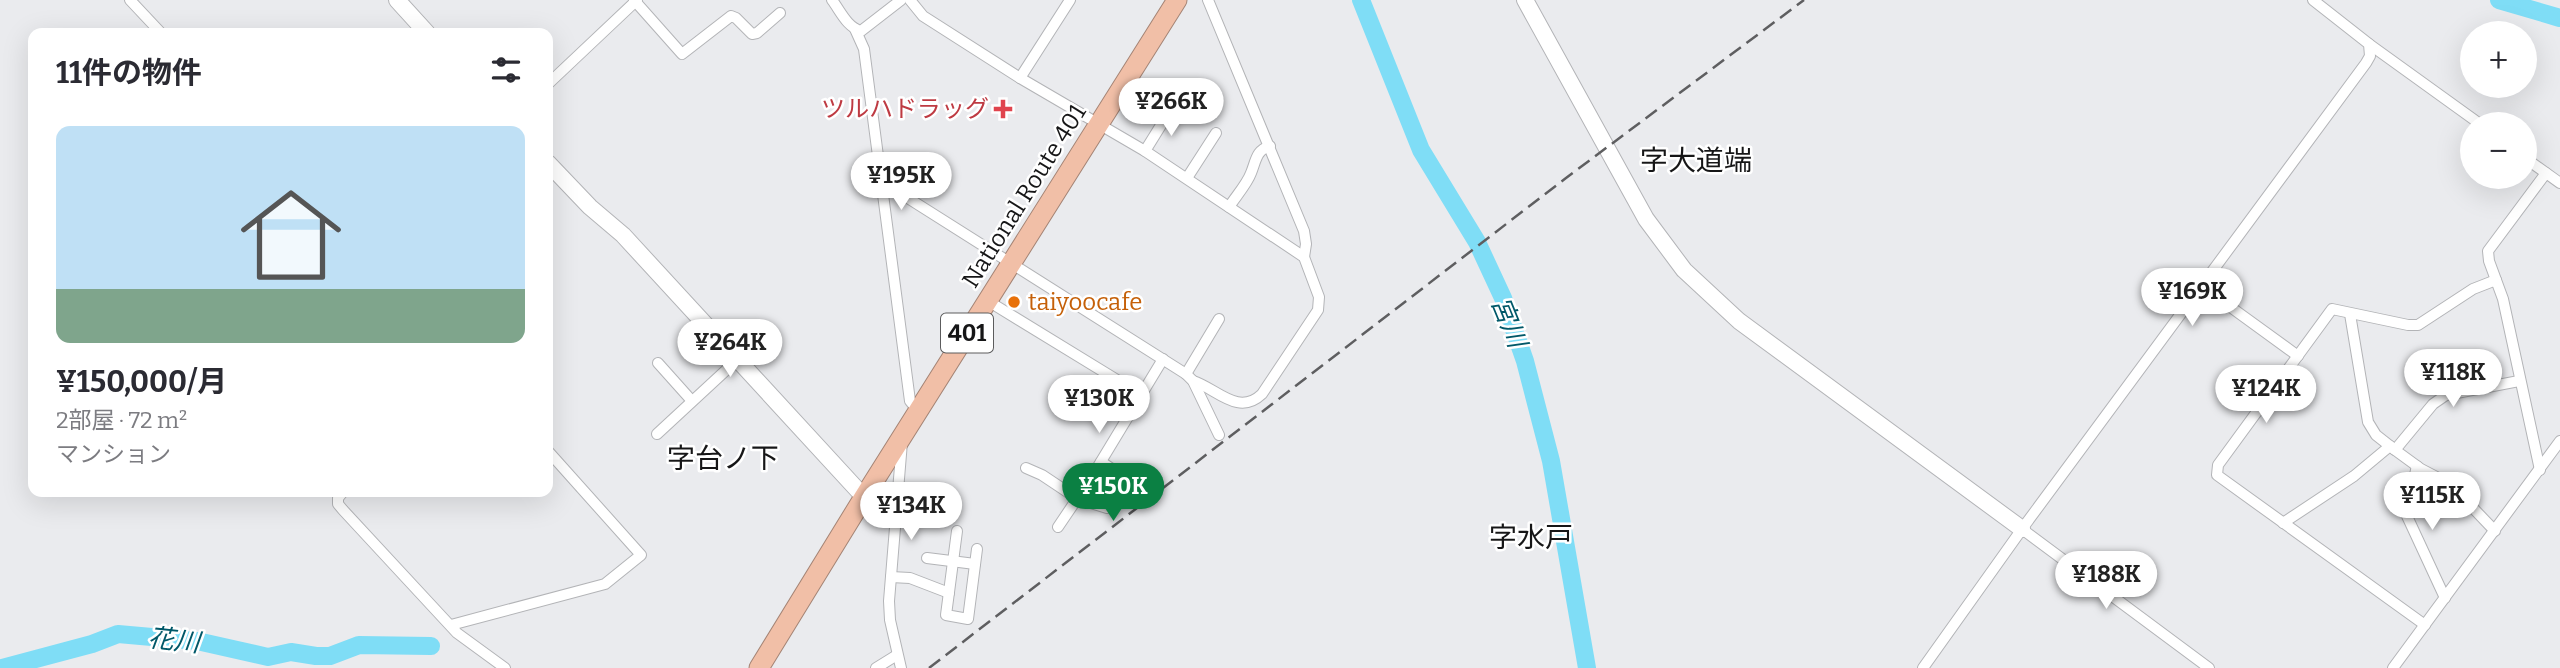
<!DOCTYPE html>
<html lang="ja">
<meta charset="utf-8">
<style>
:root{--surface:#fff;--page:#f2f2f3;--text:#2b2b33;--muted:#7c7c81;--accent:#0b8043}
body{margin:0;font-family:Bitter,"Noto Sans JP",serif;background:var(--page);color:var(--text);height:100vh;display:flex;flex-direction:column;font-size:26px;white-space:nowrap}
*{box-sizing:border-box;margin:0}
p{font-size:23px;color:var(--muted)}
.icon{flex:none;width:38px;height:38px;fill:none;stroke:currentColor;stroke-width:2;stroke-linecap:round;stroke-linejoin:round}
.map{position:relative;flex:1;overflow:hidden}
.panel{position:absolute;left:28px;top:28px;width:525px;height:469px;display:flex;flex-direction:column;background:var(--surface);border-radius:14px;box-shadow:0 7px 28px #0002}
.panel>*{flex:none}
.fabs{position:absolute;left:2460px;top:21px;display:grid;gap:14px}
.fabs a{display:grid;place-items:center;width:77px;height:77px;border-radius:50%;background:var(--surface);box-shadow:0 7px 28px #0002;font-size:35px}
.price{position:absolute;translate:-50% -60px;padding:0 16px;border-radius:24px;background:#fff;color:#222;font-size:23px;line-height:46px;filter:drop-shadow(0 2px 4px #0008)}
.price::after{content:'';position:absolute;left:50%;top:42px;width:21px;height:16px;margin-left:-10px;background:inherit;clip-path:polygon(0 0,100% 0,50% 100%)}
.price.current{background:var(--accent);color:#fff}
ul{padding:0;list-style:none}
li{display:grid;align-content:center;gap:14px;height:371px;padding:0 28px}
li span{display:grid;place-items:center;height:217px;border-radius:14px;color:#555}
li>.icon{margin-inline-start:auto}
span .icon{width:126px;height:126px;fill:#fffc;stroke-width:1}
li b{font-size:30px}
h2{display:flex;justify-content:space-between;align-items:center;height:84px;padding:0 28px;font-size:30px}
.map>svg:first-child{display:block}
</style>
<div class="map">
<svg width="2560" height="668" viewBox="0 0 2560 668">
<rect width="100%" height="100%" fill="#eaebee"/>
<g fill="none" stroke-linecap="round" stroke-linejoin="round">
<g stroke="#7fddf6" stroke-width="18">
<path d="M1361,0L1421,150L1477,242L1503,298L1525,361L1551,461L1587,668"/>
<path d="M2499,0L2560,18"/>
<path d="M2,668L92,644L118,634L197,641L268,657L291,652L316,656H330L359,645L431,646"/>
</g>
<defs>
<g id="street">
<path d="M130,0L161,33"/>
<path d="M634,0L682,54L731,16L736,18L752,34L757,33L780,13"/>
<path d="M832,0C841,12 847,27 861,31L901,0"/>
<path d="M910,0L923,16L1020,78L1145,151L1304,257L1319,297L1318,310L1262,394C1238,417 1216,388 1193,381"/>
<path d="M1208,0L1304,231L1306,244L1304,257"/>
<path d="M855,29L864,49L910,401L918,411"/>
<path d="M2369,44L2480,124"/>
<path d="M1020,78L1070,0"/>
<path d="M548,84L637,0"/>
<path d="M1145,151L1171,109"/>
<path d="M2525,158L2560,183"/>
<path d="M1187,178L1216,133"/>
<path d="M881,181L1186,374L1193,381L1219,435"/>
<path d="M1229,207C1236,196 1247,184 1251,173C1256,161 1256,150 1270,146"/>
<path d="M2203,287L2298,356"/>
<path d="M988,301L1122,383"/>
<path d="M2350,314L2368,422L2376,435L2395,450L2421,469L2450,484L2495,531"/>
<path d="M658,363L692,401"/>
<path d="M1186,374L1219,319"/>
<path d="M657,434L737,360"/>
<path d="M2395,450L2433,404L2446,395L2519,381"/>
<path d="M2417,466L2407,509V516L2445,598"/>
<path d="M1026,468L1042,475L1078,499L1107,508C1137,491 1124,475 1101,462"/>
<path d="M2540,470L2503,299L2489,261L2488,251L2546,173"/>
<path d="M343,492L338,498V504L343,510L457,633L505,668"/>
<path d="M2283,523L2354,476L2390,446"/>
<path d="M1058,527L1091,478L1163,359"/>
<path d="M2022,529L2209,668"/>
<path d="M957,531L946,615L968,619L977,549"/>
<path d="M927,558L975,564"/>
<path d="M891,577L910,578L949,593"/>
<path d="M451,625L605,584L641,555L548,451"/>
<path d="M2425,625L2217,475L2218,465L2332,309L2408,325H2418L2473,289L2496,280"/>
<path d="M876,668L897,655"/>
<path d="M901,668L890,620L889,601L902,442"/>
<path d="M1923,668L2022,529L2366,63L2370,56L2369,44L2313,0"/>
<path d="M2393,668L2560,441"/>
</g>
<g id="secondary">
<path d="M397,0L427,33"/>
<path d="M1525,0L1646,219L1684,270L1739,321L2022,529"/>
<path d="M548,163L590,207L623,235L864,497"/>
</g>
<path id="highway" d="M759,668L864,497L1177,0"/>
</defs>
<use href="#street" stroke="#b3b4b7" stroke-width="12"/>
<use href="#secondary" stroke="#b3b4b7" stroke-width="18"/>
<use href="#highway" stroke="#a48475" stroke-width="21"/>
<use href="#street" stroke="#fff" stroke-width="10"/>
<use href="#secondary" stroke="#fff" stroke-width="16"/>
<use href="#highway" stroke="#f1bfa7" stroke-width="19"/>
<path stroke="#5e5e60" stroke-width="2.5" stroke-dasharray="14 7" stroke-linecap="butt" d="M929,668L1566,178L1804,0"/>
</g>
<path fill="#e0444e" stroke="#fff" stroke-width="2.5" d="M999.5 98.5h7v7h7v7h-7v7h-7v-7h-7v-7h7z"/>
<circle fill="#e8710a" stroke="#fff" stroke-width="2.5" cx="1014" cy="302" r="7"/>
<g text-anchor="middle" stroke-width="5" stroke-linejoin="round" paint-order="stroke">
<rect fill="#fff" stroke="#5c5c5d" stroke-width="2" x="941" y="313.5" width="52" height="39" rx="5"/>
<g font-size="23" font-weight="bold" fill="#161617">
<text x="967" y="341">401</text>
</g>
<g font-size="24" fill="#be3a42" stroke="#fff" text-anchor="end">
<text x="989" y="117">ツルハドラッグ</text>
</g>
<g font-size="24" fill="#161617" stroke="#fff">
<text transform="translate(1024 196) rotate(-58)" y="8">National Route 401</text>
</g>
<g font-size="24" fill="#c56008" stroke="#fff" text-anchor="start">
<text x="1028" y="310">taiyoocafe</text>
</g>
<g font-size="26" font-style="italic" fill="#005869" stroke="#fff">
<text transform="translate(1509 322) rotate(68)" y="9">宮川</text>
<text transform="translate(174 640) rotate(6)" y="9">花川</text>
</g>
<g font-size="28" fill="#161617" stroke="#fff">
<text x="1696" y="170">字大道端</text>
<text x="723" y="468">字台ノ下</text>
<text x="1531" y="547">字水戸</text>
</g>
</g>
</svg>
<div class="fabs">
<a>+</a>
<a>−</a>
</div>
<b class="price" style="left:1171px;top:138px">¥266K</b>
<b class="price" style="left:901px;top:212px">¥195K</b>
<b class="price" style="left:2192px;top:328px">¥169K</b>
<b class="price" style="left:730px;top:379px">¥264K</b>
<b class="price" style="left:2453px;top:409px">¥118K</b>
<b class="price" style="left:2266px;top:425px">¥124K</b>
<b class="price" style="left:1099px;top:435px">¥130K</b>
<b class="price current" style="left:1113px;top:523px">¥150K</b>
<b class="price" style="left:2432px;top:532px">¥115K</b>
<b class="price" style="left:911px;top:542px">¥134K</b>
<b class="price" style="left:2106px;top:611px">¥188K</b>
<section class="panel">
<h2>11件の物件<svg class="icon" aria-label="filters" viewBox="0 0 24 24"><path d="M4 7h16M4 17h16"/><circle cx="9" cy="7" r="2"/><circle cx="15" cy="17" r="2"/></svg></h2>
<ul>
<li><span style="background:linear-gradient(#bfe0f5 75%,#7fa58c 0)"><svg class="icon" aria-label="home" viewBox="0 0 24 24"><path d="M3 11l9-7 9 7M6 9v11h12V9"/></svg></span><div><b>¥150,000/月</b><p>2部屋 · 72 m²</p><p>マンション</p></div></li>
</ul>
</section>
</div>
